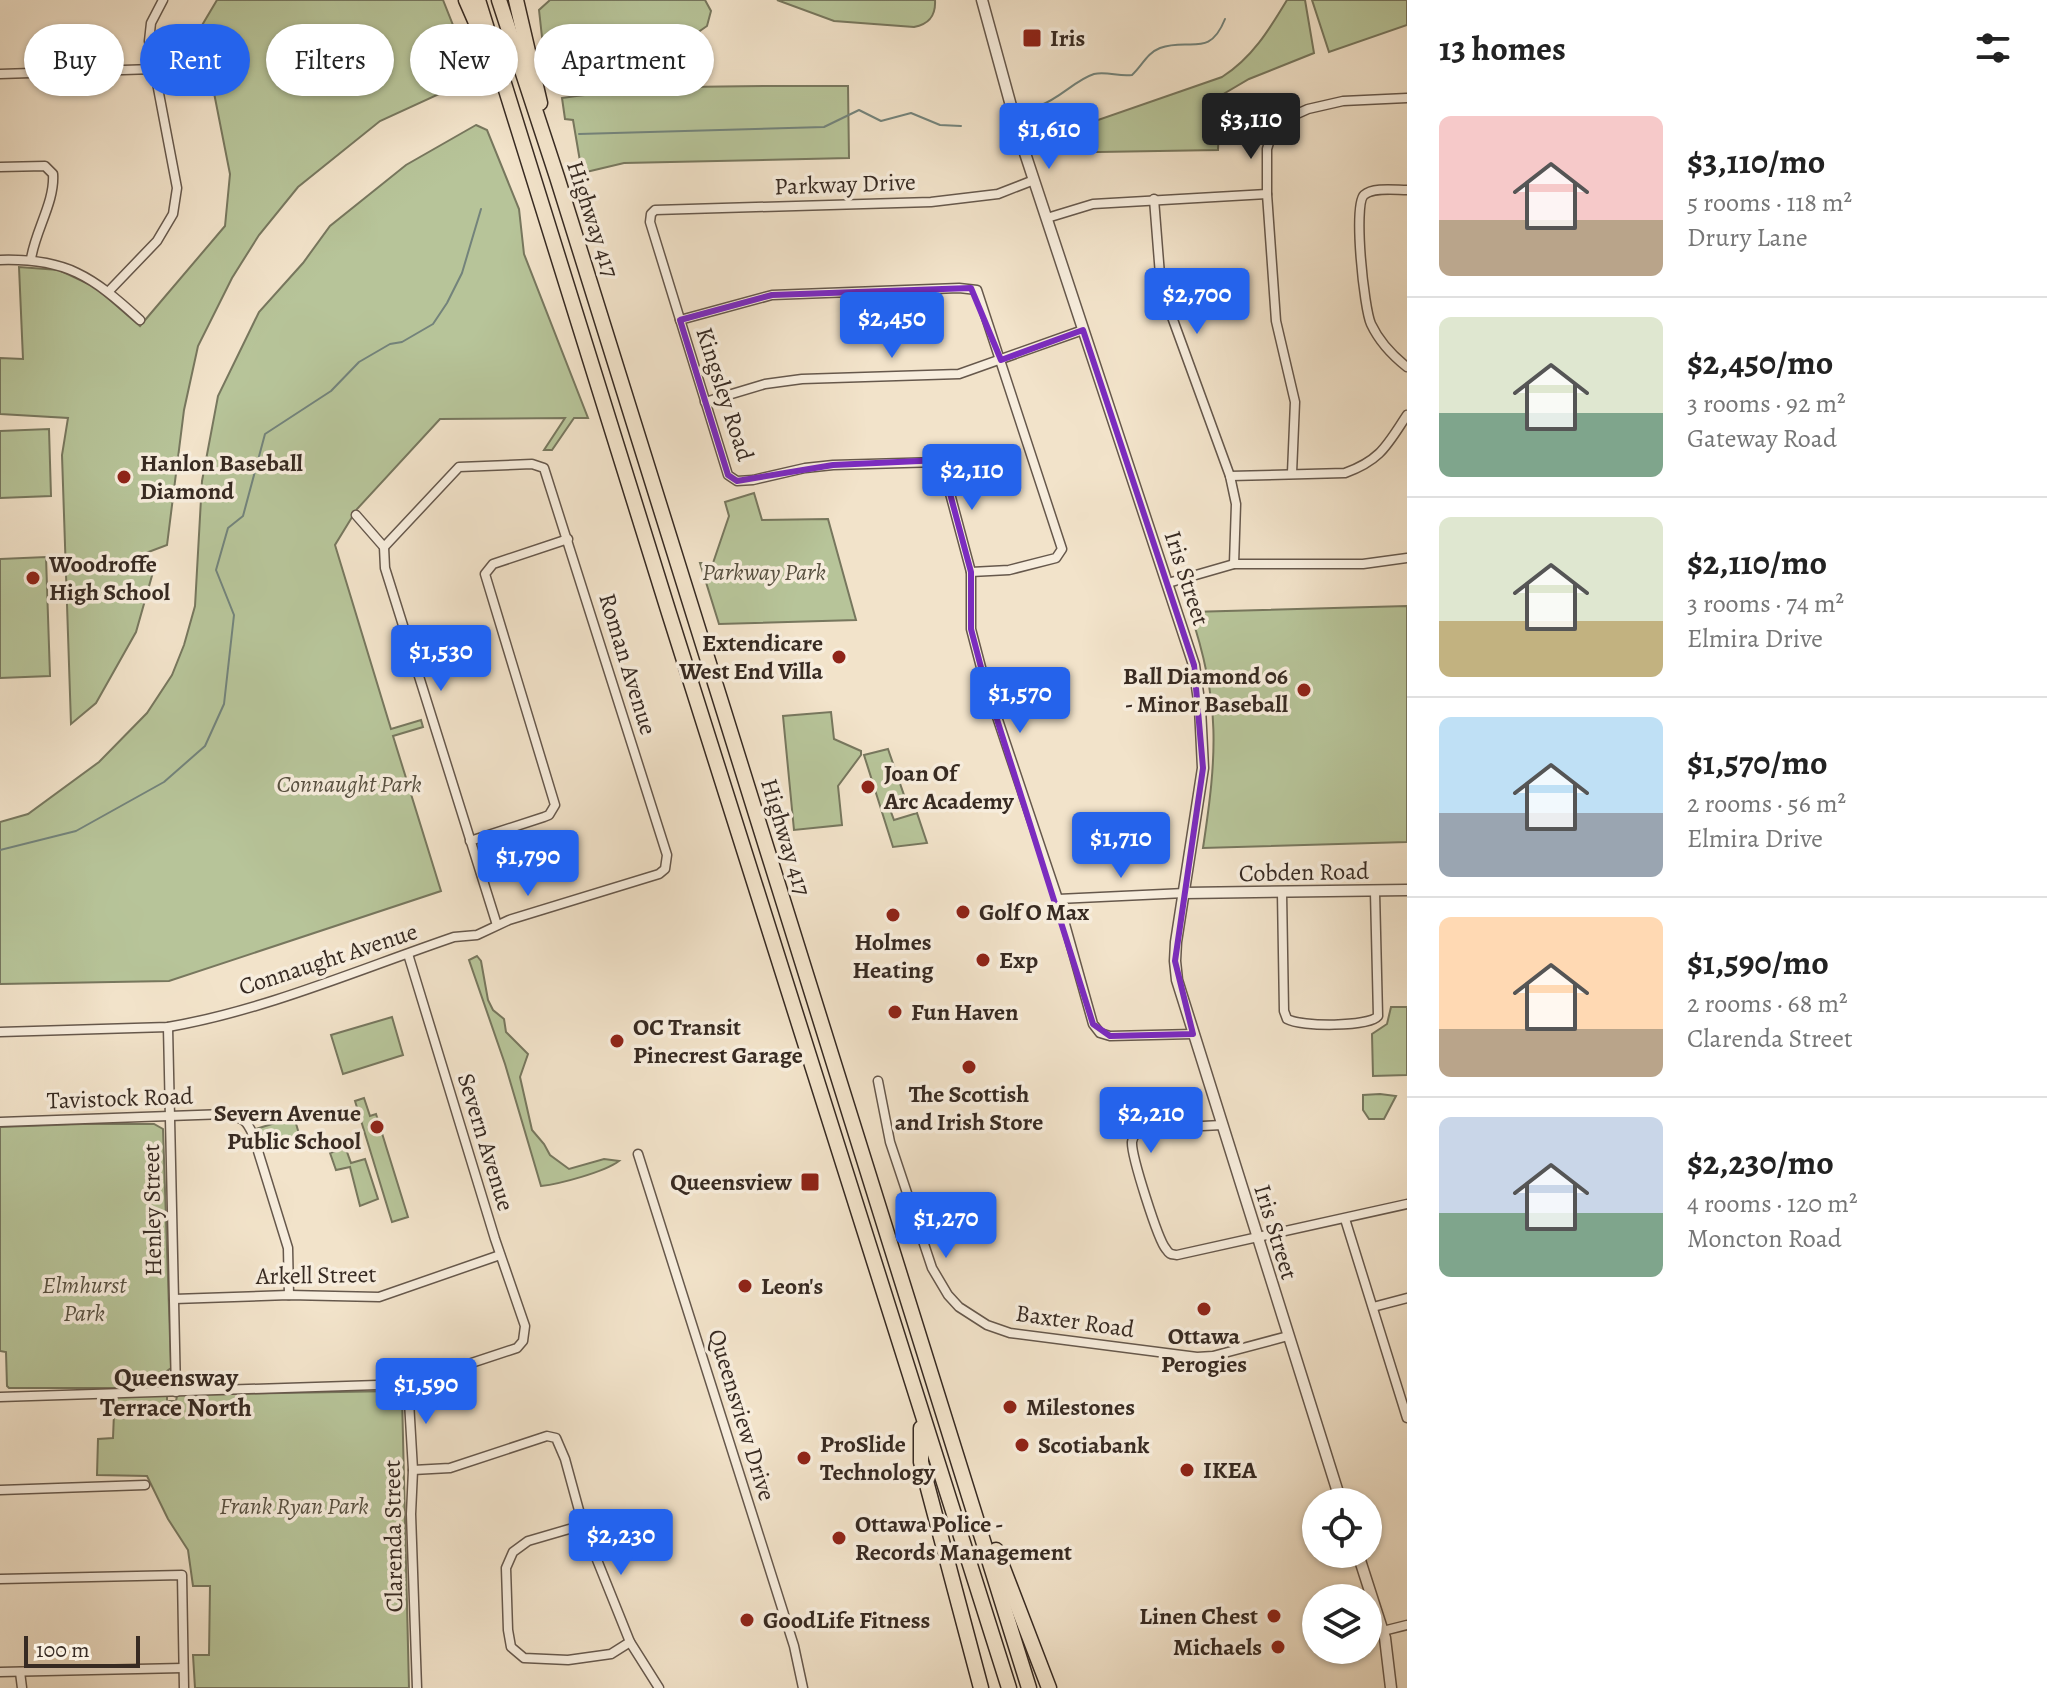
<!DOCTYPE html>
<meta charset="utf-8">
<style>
:root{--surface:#fff;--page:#f6f6f6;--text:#222;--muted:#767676;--line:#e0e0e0;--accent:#2563eb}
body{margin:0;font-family:Alegreya,serif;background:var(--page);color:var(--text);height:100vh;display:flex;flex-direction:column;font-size:30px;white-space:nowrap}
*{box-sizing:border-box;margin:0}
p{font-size:26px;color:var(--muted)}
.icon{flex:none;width:44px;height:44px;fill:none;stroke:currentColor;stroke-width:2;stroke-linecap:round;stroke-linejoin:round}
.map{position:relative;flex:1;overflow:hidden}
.details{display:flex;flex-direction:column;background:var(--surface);width:640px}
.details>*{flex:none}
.banner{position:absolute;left:24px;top:24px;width:760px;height:72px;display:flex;gap:16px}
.controls{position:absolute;left:1302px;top:1488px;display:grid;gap:16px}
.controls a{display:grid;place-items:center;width:80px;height:80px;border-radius:50%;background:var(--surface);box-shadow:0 2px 6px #0004;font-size:40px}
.scale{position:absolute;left:24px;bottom:20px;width:116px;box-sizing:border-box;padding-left:8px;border:4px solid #372a22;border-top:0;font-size:22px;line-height:28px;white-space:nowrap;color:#372a22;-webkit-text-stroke:6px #f7eddd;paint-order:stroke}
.price{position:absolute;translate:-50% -68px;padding:0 18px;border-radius:8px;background:var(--accent);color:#fff;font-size:26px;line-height:52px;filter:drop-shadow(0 2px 4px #0008)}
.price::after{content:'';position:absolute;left:50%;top:48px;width:24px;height:18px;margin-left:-12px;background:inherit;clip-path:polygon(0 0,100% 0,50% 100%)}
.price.current{background:#222;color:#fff}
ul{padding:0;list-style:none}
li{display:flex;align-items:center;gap:24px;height:200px;padding:0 32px}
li+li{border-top:2px solid var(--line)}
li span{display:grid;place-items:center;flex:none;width:224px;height:160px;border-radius:12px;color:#555}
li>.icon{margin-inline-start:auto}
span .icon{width:96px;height:96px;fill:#fffc;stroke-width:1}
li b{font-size:34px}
h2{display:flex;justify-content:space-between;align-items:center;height:96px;padding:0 32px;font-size:34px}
.tag{padding:0 28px;border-radius:36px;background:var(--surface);box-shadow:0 2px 6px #0004;font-size:28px;line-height:72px}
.tag.current{background:var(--accent);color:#fff}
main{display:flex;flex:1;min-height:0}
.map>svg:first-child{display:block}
</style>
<main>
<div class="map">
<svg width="1407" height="1688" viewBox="0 0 1407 1688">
<rect width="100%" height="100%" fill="#f2e3ca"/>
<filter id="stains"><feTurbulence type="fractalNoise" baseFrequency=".0025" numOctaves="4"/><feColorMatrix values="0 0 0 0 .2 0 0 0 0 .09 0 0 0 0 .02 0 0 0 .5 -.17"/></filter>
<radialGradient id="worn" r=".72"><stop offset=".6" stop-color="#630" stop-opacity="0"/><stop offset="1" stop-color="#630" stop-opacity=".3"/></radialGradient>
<g fill="#b7c499" stroke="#77775e" stroke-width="2">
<path d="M217,0H443L474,78L380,121L298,187L259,235L232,278L198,346L184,410L167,545L135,557L155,565L136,632L96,703L71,724L62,455L68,418L0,414V358L23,359L19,267L59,270L95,287L140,326L225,226L230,174L201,27Z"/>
<path d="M550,0H705L711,11L707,26L694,35L675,38L650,40L616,48L552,53L542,37L539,10Z"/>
<path d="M777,0H935C936,16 929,24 914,27L834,21Z"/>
<path d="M1287,0H1305L1314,53L1249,79L1220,96L1218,150L1039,153L1038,146L1043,139L1222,77C1252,58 1269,30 1287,0Z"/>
<path d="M1312,0H1407V25L1329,52Z"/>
<path d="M848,86L849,158L624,163L582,173L573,120L565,119L562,98C657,84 752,86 848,86Z"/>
<path d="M476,125L487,130L519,209L524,254L588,418H574L552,450H544L565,418L440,419L357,509L335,545L391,729L421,720L423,727L393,736L441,891L169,981L0,984V822L28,814L99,762L147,713L172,675L184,645L195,606L202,481L218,396L259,312L303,263L330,226L406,165Z"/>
<path d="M49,429L51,496L0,498V431Z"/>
<path d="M754,493L762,520L828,519L856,620L719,624L700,563H713L729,516L725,502Z"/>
<path d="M46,557L50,676L0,678V559Z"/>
<path d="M1407,606V842L1203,848C1217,755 1221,703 1190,612Z"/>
<path d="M831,712L834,739L861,751V755L838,786L842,825L794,830L783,716Z"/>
<path d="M888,749L905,798L888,804L894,820L917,813L927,843L893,847L864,755Z"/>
<path d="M477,956L481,961L488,1000L493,1010L504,1019L506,1032L528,1054L520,1077L532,1130L544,1144L550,1155L569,1169L604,1159L619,1161C604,1172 560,1184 541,1186L505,1064L469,960Z"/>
<path d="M1391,1007H1407V1075L1373,1076L1372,1034L1387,1024Z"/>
<path d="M392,1017L403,1055L343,1074L331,1035Z"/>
<path d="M1380,1094L1396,1096L1384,1119H1369L1363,1110V1095Z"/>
<path d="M364,1098L370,1116L376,1114L408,1217L392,1222L355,1101Z"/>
<path d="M294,1117L300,1137L262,1149L256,1129Z"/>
<path d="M83,1124H154L163,1129L171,1368L167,1371V1401H176L177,1396L180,1395L395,1391L402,1396L409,1688H195L193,1655H209L210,1586H193L188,1550L168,1519L147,1476L97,1475L98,1439L113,1438L115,1388H9L7,1386L6,1352L0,1351V1127Z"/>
<path d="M342,1149L347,1152L351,1163L365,1159L378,1199L360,1206L350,1167L336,1170L330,1153Z"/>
</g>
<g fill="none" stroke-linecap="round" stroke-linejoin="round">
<g stroke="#73837b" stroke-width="2">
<path d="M1039,106C1061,98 1075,80 1094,74C1107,71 1119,77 1132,75C1142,66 1147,53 1160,48C1190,37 1209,59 1225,19"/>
<path d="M579,134L824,127L859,110L881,121L911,113L940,125L961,126"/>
<path d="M0,850L76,831L164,782L205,746L224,704L234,615L216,570L228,528L243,516L265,434L331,391L359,362L390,344L402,342L433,324L447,303L462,273L481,209"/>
</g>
<defs>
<g id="minor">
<path d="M0,74L154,69"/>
<path d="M0,167L45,166L53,174C55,202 35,231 31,259"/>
<path d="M1034,180L998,194L931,202L655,210L651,214L650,222L728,475L737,481L753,480L805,468L833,465L939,462L944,471L971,572V629L983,675L1058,899L1093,1024L1100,1033L1110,1036L1193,1034"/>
<path d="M1407,190C1395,190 1373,187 1364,195C1353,205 1364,309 1371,324C1379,341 1393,356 1407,367"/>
<path d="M1154,199L1160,275L1172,317L1230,476L1236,504L1234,564"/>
<path d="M1047,218L1093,204L1267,194"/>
<path d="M0,260C66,258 92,276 140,320"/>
<path d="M109,291L157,241L173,214L177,188L149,41L151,23L163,0"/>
<path d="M680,320L772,295L959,288L977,290L1062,549L1056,558L1009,570L971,572"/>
<path d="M705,402L765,384L802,379L959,374L1083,330"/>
<path d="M1292,473L1295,402L1276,321L1267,194V149L1272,133L1281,121L1308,109L1343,101L1407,98"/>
<path d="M1230,476L1345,473C1381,460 1387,445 1407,415"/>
<path d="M356,515L384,547L385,568L497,925"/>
<path d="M1168,583L1234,564H1363L1407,558"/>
<path d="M470,841L544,817L549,815L555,805L485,574L493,564L568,539"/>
<path d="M1282,893L1284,1011L1287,1019C1301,1027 1369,1027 1378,1016L1375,892"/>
<path d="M1058,899L1185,893"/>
<path d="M168,1027L176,1392"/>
<path d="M0,1032L168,1027C266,1010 360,969 454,937L477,935L509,920L659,874L665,869L667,855L544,468L532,464L459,467L384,547"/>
<path d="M878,1081L890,1142L932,1268L948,1295L959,1307L987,1325L1010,1333L1197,1357L1213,1356L1288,1336"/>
<path d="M0,1122L226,1114C241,1118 246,1118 253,1135L288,1248L289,1295"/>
<path d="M1222,1125L1143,1129C1137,1132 1133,1135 1132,1142C1131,1155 1158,1240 1166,1249C1170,1255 1171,1254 1177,1255L1407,1204"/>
<path d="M638,1154L794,1646L803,1688"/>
<path d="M1345,1219L1407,1418"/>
<path d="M174,1299L289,1295L379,1297L500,1255"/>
<path d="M1373,1307L1407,1298"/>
<path d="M408,1384L413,1470L411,1514L417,1688"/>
<path d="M0,1397L408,1384L517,1348L523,1341L525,1326L495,1239L408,954"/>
<path d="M413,1470L450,1468L547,1436L556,1438L565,1459L583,1525L630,1642L659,1688"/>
<path d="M0,1490L145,1485"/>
<path d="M583,1525L528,1541L513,1552L506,1568L508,1630L511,1647L524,1658L568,1660L611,1654L630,1642"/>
<path d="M0,1579L182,1575L184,1688"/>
<path d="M1383,1631L1407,1625"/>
<path d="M0,1672L183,1668"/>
<path d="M20,1672L22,1688"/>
</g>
<g id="tertiary">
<path d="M982,0L1019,135L1194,665L1200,708L1203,768L1176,942L1175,961L1177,980L1341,1502"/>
<path d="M1185,893L1407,890"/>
<path d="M1358,1554L1385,1638L1391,1688"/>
</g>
<g id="motorway">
<path d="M466,0L480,32"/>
<path d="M478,0L669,613L1009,1688"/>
<path d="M499,0L557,177L1029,1688"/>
<path d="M516,0L540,103"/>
<path d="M921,1428V1462L981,1688"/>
<path d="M996,1550L1049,1688"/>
</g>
</defs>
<use href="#minor" stroke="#66584c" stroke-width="11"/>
<use href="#tertiary" stroke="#66584c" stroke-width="13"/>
<use href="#motorway" stroke="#372a22" stroke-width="17"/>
<use href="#minor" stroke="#f7eddd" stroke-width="8"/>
<use href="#tertiary" stroke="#f7eddd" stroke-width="10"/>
<use href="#motorway" stroke="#f2e3ca" stroke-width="14"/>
</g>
<path fill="none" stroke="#7b2cbf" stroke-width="6" stroke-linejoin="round" d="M971,288L1001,360L1083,330L1194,665L1203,768L1175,961L1193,1034L1110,1036L1093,1024L983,675L971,629V572L941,460L833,465L737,481L728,475L680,320L772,295Z"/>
<g fill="#8f2418" stroke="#f7eddd" stroke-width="3">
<rect x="1022" y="28" width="20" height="20" rx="4"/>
<circle cx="124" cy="477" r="8"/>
<circle cx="33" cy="578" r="8"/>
<circle cx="839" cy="657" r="8"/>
<circle cx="1304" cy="690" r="8"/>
<circle cx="868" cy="787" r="8"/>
<circle cx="963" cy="912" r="8"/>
<circle cx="893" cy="915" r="8"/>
<circle cx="983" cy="960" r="8"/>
<circle cx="895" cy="1012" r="8"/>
<circle cx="617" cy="1041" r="8"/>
<circle cx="969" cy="1067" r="8"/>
<circle cx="377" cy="1127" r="8"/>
<rect x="800" y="1172" width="20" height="20" rx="4"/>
<circle cx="745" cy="1286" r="8"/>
<circle cx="1204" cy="1309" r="8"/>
<circle cx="1010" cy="1407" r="8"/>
<circle cx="1022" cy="1445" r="8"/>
<circle cx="804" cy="1458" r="8"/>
<circle cx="1187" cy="1470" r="8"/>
<circle cx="839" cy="1538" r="8"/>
<circle cx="1274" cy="1616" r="8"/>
<circle cx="747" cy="1620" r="8"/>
<circle cx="1278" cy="1647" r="8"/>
</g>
<g text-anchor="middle" stroke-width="7" stroke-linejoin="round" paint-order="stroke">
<g font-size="24" font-weight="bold" fill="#372a22" stroke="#f7eddd" text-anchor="start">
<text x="1050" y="46">Iris</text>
<text x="140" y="471">Hanlon Baseball<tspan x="140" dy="28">Diamond</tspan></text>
<text x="49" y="572">Woodroffe<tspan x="49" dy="28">High School</tspan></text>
<text x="823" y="651" text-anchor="end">Extendicare<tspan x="823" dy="28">West End Villa</tspan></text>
<text x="1288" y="684" text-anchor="end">Ball Diamond 06<tspan x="1288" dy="28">- Minor Baseball</tspan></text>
<text x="884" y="781">Joan Of<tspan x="884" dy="28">Arc Academy</tspan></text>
<text x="979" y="920">Golf O Max</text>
<text x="893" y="950" text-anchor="middle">Holmes<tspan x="893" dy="28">Heating</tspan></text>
<text x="999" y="968">Exp</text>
<text x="911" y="1020">Fun Haven</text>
<text x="633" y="1035">OC Transit<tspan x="633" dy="28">Pinecrest Garage</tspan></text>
<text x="969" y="1102" text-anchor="middle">The Scottish<tspan x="969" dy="28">and Irish Store</tspan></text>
<text x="361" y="1121" text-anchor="end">Severn Avenue<tspan x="361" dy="28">Public School</tspan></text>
<text x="792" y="1190" text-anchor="end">Queensview</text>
<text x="761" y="1294">Leon's</text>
<text x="1204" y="1344" text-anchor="middle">Ottawa<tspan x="1204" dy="28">Perogies</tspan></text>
<text x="1026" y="1415">Milestones</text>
<text x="820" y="1452">ProSlide<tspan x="820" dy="28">Technology</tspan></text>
<text x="1038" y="1453">Scotiabank</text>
<text x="1203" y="1478">IKEA</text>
<text x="855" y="1532">Ottawa Police -<tspan x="855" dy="28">Records Management</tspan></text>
<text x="1258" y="1624" text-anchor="end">Linen Chest</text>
<text x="763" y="1628">GoodLife Fitness</text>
<text x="1262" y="1655" text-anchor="end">Michaels</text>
</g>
<g font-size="24" fill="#372a22" stroke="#f7eddd">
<text transform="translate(845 184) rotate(-2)" y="8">Parkway Drive</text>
<text transform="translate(593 219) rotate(72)" y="8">Highway 417</text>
<text transform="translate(725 394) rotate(72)" y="8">Kingsley Road</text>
<text transform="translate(1187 578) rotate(72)" y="8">Iris Street</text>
<text transform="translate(628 664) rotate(73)" y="8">Roman Avenue</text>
<text transform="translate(786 837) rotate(73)" y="8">Highway 417</text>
<text transform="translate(1304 872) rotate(-1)" y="8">Cobden Road</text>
<text transform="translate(328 959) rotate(-18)" y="8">Connaught Avenue</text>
<text transform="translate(120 1098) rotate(-2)" y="8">Tavistock Road</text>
<text transform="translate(486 1142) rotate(73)" y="8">Severn Avenue</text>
<text transform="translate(152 1210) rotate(-91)" y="8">Henley Street</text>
<text transform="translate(1276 1232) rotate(73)" y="8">Iris Street</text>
<text transform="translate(316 1275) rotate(-1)" y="8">Arkell Street</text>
<text transform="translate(1075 1321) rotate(8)" y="8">Baxter Road</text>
<text transform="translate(742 1415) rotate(73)" y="8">Queensview Drive</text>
<text transform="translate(393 1536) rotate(-91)" y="8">Clarenda Street</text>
</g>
<g font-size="24" font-style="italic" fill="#575040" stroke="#f7eddd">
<text x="764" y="580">Parkway Park</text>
<text x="349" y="792">Connaught Park</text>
<text x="84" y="1293">Elmhurst<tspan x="84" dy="28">Park</tspan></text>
<text x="294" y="1514">Frank Ryan Park</text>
</g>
<g font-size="26" font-weight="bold" fill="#372a22" stroke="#f7eddd">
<text x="176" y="1386">Queensway<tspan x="176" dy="30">Terrace North</tspan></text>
</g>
</g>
<rect width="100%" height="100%" filter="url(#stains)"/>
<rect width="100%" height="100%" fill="url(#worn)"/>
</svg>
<div class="controls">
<a><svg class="icon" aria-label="locate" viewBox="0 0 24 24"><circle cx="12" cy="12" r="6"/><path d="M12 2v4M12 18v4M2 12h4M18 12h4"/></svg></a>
<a><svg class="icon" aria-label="layers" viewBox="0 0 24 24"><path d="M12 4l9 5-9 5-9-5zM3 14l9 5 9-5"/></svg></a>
</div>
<div class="scale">100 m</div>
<b class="price current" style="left:1251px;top:161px">$3,110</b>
<b class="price" style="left:1049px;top:171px">$1,610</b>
<b class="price" style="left:1197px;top:336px">$2,700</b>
<b class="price" style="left:892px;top:360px">$2,450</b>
<b class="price" style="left:972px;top:512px">$2,110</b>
<b class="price" style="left:441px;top:693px">$1,530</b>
<b class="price" style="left:1020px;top:735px">$1,570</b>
<b class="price" style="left:1121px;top:880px">$1,710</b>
<b class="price" style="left:528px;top:898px">$1,790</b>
<b class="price" style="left:1151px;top:1155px">$2,210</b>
<b class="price" style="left:946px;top:1260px">$1,270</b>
<b class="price" style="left:426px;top:1426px">$1,590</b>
<b class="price" style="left:621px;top:1577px">$2,230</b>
<div class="banner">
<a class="tag">Buy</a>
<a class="tag current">Rent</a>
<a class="tag">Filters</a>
<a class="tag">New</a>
<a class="tag">Apartment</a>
</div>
</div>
<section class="details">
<h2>13 homes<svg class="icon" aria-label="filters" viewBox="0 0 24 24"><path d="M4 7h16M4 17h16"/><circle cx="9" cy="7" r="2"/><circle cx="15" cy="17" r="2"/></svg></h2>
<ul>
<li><span style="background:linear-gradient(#f6c9c9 65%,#b9a48a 0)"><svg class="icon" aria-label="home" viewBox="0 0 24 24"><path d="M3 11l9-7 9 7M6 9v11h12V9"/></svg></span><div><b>$3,110/mo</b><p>5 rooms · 118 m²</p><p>Drury Lane</p></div></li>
<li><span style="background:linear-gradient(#dfe7d0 60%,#7fa58c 0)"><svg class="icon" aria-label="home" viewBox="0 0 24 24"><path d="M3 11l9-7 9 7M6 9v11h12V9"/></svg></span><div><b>$2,450/mo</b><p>3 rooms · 92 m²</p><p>Gateway Road</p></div></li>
<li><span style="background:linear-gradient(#dfe7d0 65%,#c2b280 0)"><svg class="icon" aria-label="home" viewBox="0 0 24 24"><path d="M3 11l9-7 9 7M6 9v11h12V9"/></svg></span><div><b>$2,110/mo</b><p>3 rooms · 74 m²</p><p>Elmira Drive</p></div></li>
<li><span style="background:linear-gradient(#bfe0f5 60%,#9aa5b1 0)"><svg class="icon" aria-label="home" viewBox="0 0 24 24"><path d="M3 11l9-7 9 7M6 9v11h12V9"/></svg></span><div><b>$1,570/mo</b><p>2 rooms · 56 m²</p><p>Elmira Drive</p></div></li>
<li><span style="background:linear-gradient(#ffd9b3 70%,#b9a48a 0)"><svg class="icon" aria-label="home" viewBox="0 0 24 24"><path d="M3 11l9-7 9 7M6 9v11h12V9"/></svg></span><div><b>$1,590/mo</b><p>2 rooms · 68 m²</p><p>Clarenda Street</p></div></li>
<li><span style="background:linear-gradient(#c9d6e8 60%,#7fa58c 0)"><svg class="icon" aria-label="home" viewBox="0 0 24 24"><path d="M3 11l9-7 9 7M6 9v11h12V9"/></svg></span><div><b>$2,230/mo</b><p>4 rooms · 120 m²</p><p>Moncton Road</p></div></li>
</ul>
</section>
</main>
